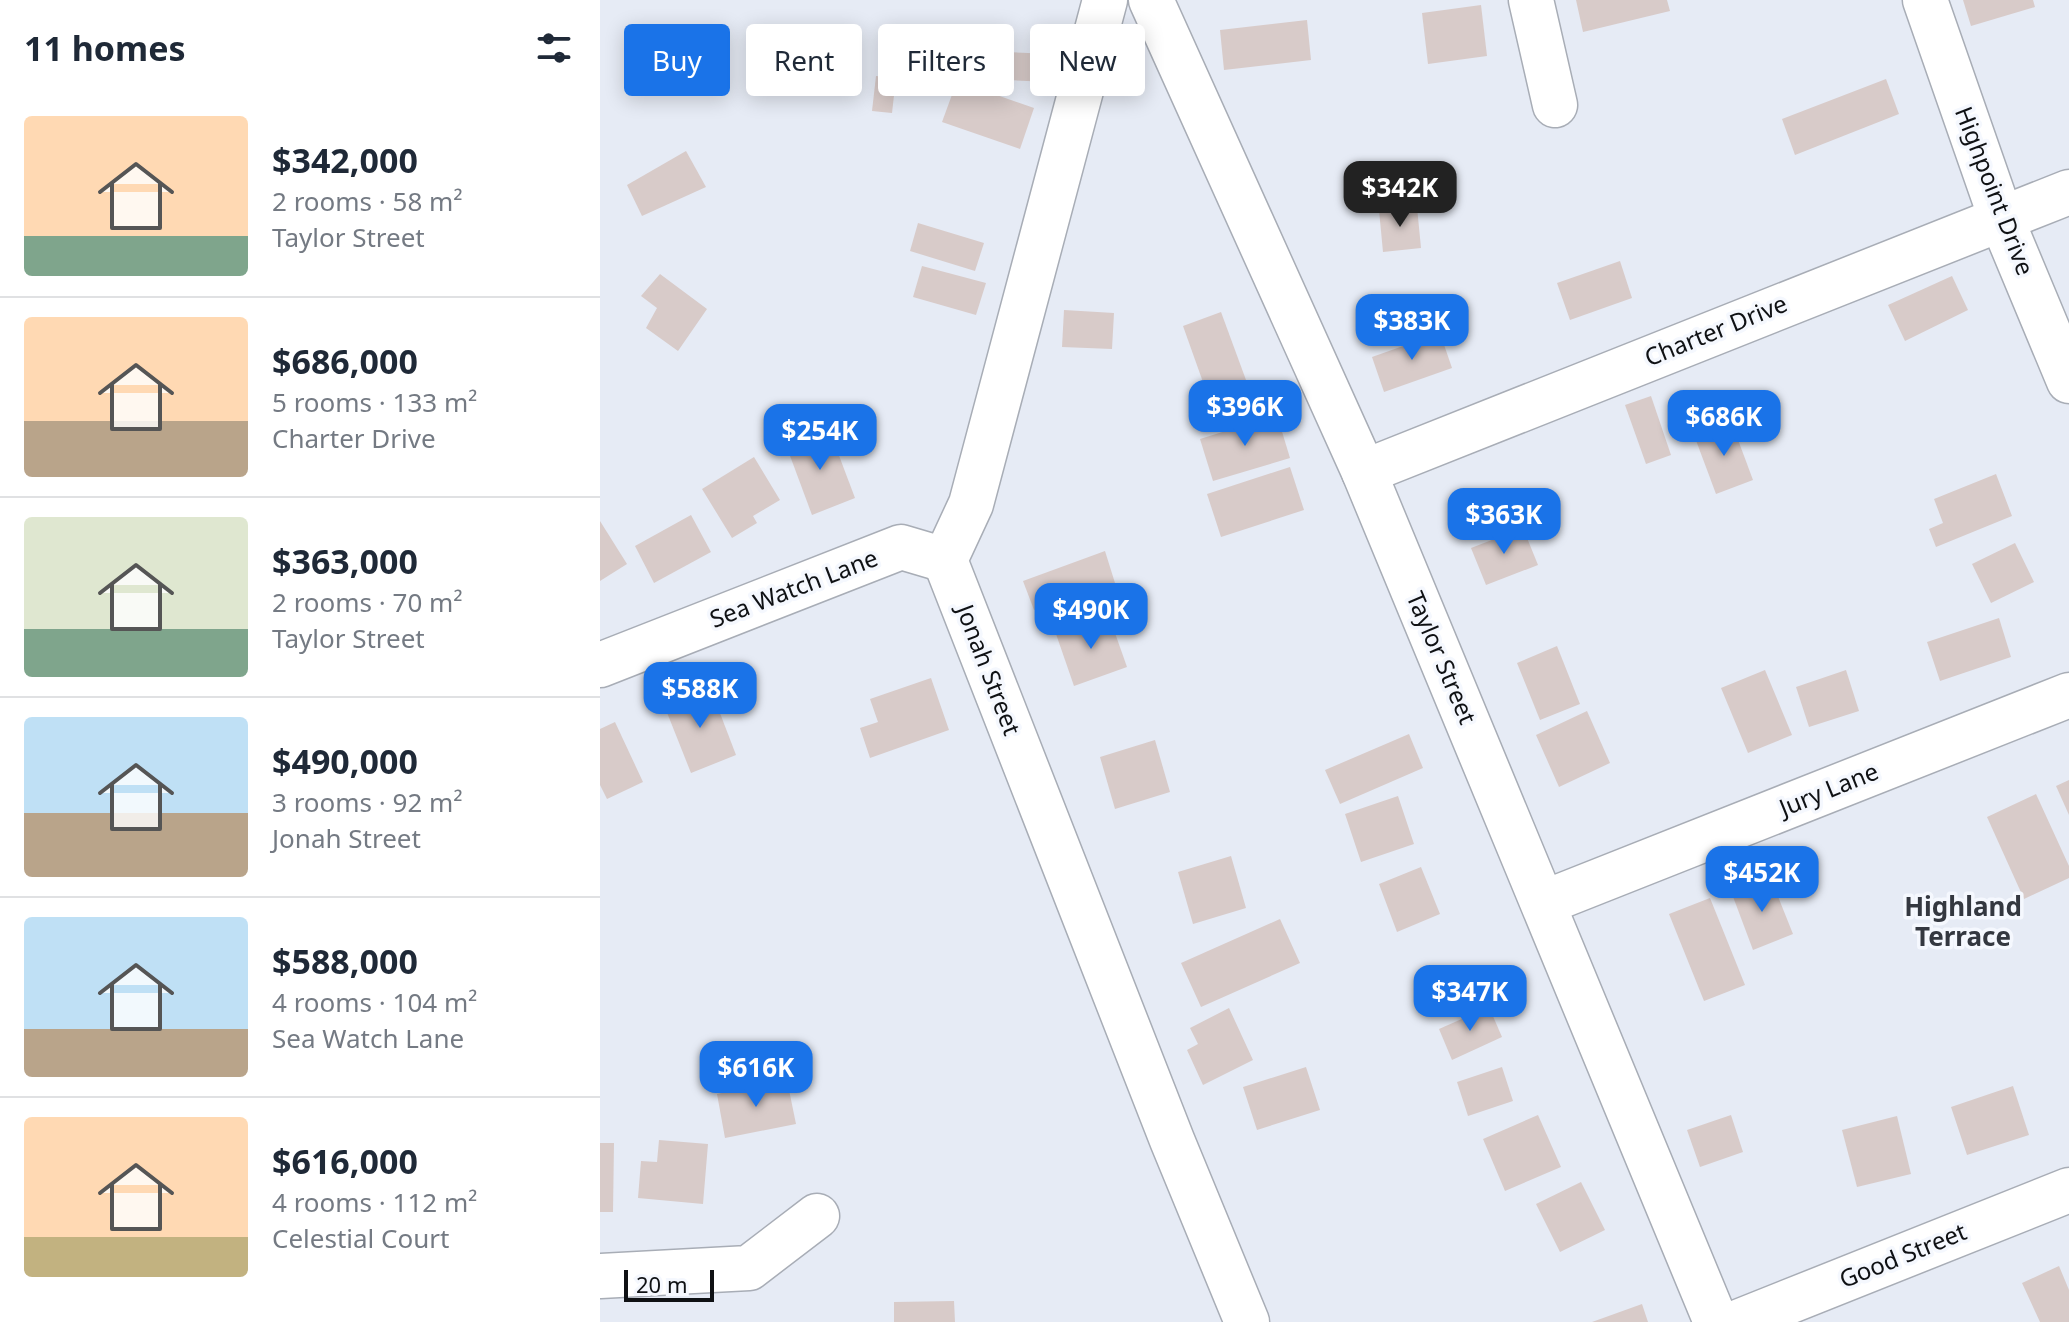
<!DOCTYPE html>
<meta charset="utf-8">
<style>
:root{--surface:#fff;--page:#f6f6f7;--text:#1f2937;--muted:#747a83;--line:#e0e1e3;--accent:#1a73e8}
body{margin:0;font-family:"Noto Sans",sans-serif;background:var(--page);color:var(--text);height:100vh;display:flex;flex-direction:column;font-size:30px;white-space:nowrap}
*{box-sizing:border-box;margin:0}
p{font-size:26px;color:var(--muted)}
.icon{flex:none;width:44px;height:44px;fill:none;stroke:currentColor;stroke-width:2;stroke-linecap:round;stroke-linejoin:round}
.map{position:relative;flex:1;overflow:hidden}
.details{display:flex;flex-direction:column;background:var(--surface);width:600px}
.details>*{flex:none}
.banner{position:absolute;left:24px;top:24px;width:760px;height:72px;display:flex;gap:16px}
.scale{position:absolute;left:24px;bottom:20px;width:90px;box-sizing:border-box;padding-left:8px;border:4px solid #0f1114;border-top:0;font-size:22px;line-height:28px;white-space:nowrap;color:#0f1114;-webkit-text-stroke:6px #f5f8fe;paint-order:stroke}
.price{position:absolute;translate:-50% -68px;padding:0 18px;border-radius:16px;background:var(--accent);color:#fff;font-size:26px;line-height:52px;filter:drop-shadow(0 2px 4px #0008)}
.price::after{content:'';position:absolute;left:50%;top:48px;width:24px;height:18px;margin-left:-12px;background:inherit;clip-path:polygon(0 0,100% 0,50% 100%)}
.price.on{background:#222;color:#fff}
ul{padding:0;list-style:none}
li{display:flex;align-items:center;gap:24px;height:200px;padding:0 24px}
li+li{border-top:2px solid var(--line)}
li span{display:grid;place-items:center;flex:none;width:224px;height:160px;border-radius:8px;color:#555}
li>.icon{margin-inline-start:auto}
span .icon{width:96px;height:96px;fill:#fffc;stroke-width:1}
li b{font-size:34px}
h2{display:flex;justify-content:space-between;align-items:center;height:96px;padding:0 24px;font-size:34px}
.pill{padding:0 28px;border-radius:8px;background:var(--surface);box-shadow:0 4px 20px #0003;font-size:28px;line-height:72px}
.pill.on{background:var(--accent);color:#fff}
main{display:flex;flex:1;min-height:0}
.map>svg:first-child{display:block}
</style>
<main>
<section class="details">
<h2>11 homes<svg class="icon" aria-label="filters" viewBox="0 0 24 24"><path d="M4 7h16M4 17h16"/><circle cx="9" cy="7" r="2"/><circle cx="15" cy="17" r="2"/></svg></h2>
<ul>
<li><span style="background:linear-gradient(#ffd9b3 75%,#7fa58c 0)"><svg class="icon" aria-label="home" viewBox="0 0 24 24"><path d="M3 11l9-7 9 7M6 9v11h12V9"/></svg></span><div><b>$342,000</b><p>2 rooms · 58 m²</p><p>Taylor Street</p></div></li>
<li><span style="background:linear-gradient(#ffd9b3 65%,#b9a48a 0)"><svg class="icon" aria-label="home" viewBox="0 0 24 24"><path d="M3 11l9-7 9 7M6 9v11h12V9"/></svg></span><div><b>$686,000</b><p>5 rooms · 133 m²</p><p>Charter Drive</p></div></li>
<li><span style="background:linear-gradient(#dfe7d0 70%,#7fa58c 0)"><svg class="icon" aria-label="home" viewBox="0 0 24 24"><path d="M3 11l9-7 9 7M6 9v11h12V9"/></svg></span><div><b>$363,000</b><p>2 rooms · 70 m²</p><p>Taylor Street</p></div></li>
<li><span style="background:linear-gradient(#bfe0f5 60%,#b9a48a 0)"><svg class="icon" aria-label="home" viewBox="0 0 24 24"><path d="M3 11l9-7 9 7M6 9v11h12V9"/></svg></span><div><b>$490,000</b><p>3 rooms · 92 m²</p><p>Jonah Street</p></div></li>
<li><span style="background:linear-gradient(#bfe0f5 70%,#b9a48a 0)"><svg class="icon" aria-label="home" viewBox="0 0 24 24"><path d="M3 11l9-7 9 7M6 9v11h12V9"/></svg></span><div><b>$588,000</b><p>4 rooms · 104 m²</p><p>Sea Watch Lane</p></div></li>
<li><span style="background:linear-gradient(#ffd9b3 75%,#c2b280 0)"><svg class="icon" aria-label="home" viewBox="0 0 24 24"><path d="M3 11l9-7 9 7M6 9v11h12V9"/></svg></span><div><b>$616,000</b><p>4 rooms · 112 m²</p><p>Celestial Court</p></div></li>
</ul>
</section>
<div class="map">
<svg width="1469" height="1322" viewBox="0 0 1469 1322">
<rect width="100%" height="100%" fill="#e6ebf5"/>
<g fill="#d8cbc9">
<path d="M976,0H1067L1070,11L983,32Z"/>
<path d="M1363,0H1433L1435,7L1371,26Z"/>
<path d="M881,5L887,56L828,64L822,13Z"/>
<path d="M707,20L711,60L624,70L620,30Z"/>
<path d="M386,51L451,54L449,82L385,79Z"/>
<path d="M276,76L296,78L292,113L272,111Z"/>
<path d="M1286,79L1299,114L1195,155L1182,119Z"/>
<path d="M357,81L434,108L420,149L342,122Z"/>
<path d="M86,151L106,187L42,216L27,185Z"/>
<path d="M817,207L821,248L783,252L779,210Z"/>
<path d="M318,223L384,243L375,271L310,251Z"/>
<path d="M1020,261L1032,298L970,320L957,283Z"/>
<path d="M322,266L386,283L376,315L313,297Z"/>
<path d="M60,274L107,309L78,351L46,328L57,308L41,296Z"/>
<path d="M1352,276L1368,310L1305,341L1288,305Z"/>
<path d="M464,310L514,313L512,349L462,347Z"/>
<path d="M621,312L653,399L614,413L583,326Z"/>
<path d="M840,333L852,368L784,392L772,357Z"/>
<path d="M1051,396L1071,455L1046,464L1025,405Z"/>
<path d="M677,415L690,458L613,481L600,439Z"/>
<path d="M1131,421L1153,480L1116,494L1094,435Z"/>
<path d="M229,429L255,498L212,515L186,445Z"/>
<path d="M154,457L180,500L153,516L157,523L132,538L102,489Z"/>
<path d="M690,467L704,510L621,537L607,494Z"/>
<path d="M1396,474L1412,516L1336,547L1329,529L1343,523L1334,499Z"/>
<path d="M91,515L111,552L54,583L35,546Z"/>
<path d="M0,521L27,564L0,581Z"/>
<path d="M923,528L938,565L886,585L871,548Z"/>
<path d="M1415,543L1434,582L1391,603L1372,564Z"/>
<path d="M505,551L515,583L434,610L423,581Z"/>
<path d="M509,616L527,667L474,686L456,634Z"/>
<path d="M1399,618L1411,657L1340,681L1327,642Z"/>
<path d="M957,646L980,704L940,720L917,663Z"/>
<path d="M1165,670L1192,735L1148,753L1121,688Z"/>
<path d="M1246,670L1259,711L1209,727L1196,687Z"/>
<path d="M331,678L349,730L270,758L260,728L278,722L270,699Z"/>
<path d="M110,687L136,755L91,773L64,705Z"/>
<path d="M987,711L1010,763L959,787L936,735Z"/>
<path d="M15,722L43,782L7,799L0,785V729Z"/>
<path d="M809,734L823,768L740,804L725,770Z"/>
<path d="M555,740L570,792L515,809L500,757Z"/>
<path d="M1469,780V815L1456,786Z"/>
<path d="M1436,794L1469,866V878L1424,899L1387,817Z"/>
<path d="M798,796L814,844L761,862L745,814Z"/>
<path d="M631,856L646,908L593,924L578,872Z"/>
<path d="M821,867L840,914L797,932L779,884Z"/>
<path d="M1171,879L1193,934L1153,950L1132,894Z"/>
<path d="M1110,898L1145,985L1104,1001L1069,914Z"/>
<path d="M680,919L700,963L601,1007L581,963Z"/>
<path d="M889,1007L902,1037L852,1060L839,1029Z"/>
<path d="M629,1008L653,1060L603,1085L587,1050L598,1044L590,1028Z"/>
<path d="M706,1067L720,1110L657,1130L643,1087Z"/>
<path d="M902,1067L913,1101L868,1116L857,1082Z"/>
<path d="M187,1080L196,1124L125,1138L117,1094Z"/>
<path d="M1413,1086L1429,1135L1367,1155L1351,1107Z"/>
<path d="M938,1115L961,1167L905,1191L883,1139Z"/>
<path d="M1131,1115L1143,1152L1100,1167L1087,1130Z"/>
<path d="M1297,1116L1311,1174L1257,1187L1242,1130Z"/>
<path d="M59,1140L108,1144L103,1204L38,1198L41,1161L57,1162Z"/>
<path d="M0,1143H14L13,1212H0Z"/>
<path d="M981,1182L1005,1230L960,1252L936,1204Z"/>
<path d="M1459,1266L1469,1290V1322H1440L1422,1283Z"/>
<path d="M354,1301L355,1322H294V1302Z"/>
<path d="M1042,1304L1048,1322H992Z"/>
</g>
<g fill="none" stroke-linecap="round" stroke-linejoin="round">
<defs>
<g id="minor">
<path d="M505,0L371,504L345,560L572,1140L647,1322"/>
<path d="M551,0L764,472L1116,1322"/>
<path d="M931,0L955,105"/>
<path d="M1325,0L1401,218L1469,381"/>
<path d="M764,472L1469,192"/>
<path d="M0,665L301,547L345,560"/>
<path d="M942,899L961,896L1469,695"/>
<path d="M0,1276L149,1268L217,1216"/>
<path d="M1138,1322L1469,1190"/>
</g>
</defs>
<use href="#minor" stroke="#a8adb6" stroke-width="47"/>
<use href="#minor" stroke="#fff" stroke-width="44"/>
</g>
<g text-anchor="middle" stroke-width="7" stroke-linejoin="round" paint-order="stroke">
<g font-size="24" fill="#0f1114" stroke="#f5f8fe">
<text transform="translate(1394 191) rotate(69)" y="8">Highpoint Drive</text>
<text transform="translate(1116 331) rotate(-22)" y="8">Charter Drive</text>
<text transform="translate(194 589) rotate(-21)" y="8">Sea Watch Lane</text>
<text transform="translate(841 658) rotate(67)" y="8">Taylor Street</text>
<text transform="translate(388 670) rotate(69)" y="8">Jonah Street</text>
<text transform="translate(1229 790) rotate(-22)" y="8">Jury Lane</text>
<text transform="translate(1303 1256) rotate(-22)" y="8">Good Street</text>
</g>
<g font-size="26" font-weight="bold" fill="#343840" stroke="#f5f8fe">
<text x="1363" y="916">Highland<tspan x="1363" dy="30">Terrace</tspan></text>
</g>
</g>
</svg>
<div class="scale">20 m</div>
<b class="price on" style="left:800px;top:229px">$342K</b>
<b class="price" style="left:812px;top:362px">$383K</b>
<b class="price" style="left:645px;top:448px">$396K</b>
<b class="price" style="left:1124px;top:458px">$686K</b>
<b class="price" style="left:220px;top:472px">$254K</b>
<b class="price" style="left:904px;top:556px">$363K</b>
<b class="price" style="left:491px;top:651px">$490K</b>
<b class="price" style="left:100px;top:730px">$588K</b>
<b class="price" style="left:1162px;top:914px">$452K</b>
<b class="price" style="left:870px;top:1033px">$347K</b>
<b class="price" style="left:156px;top:1109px">$616K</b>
<div class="banner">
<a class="pill on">Buy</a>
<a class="pill">Rent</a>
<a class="pill">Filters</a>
<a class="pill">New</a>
</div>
</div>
</main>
